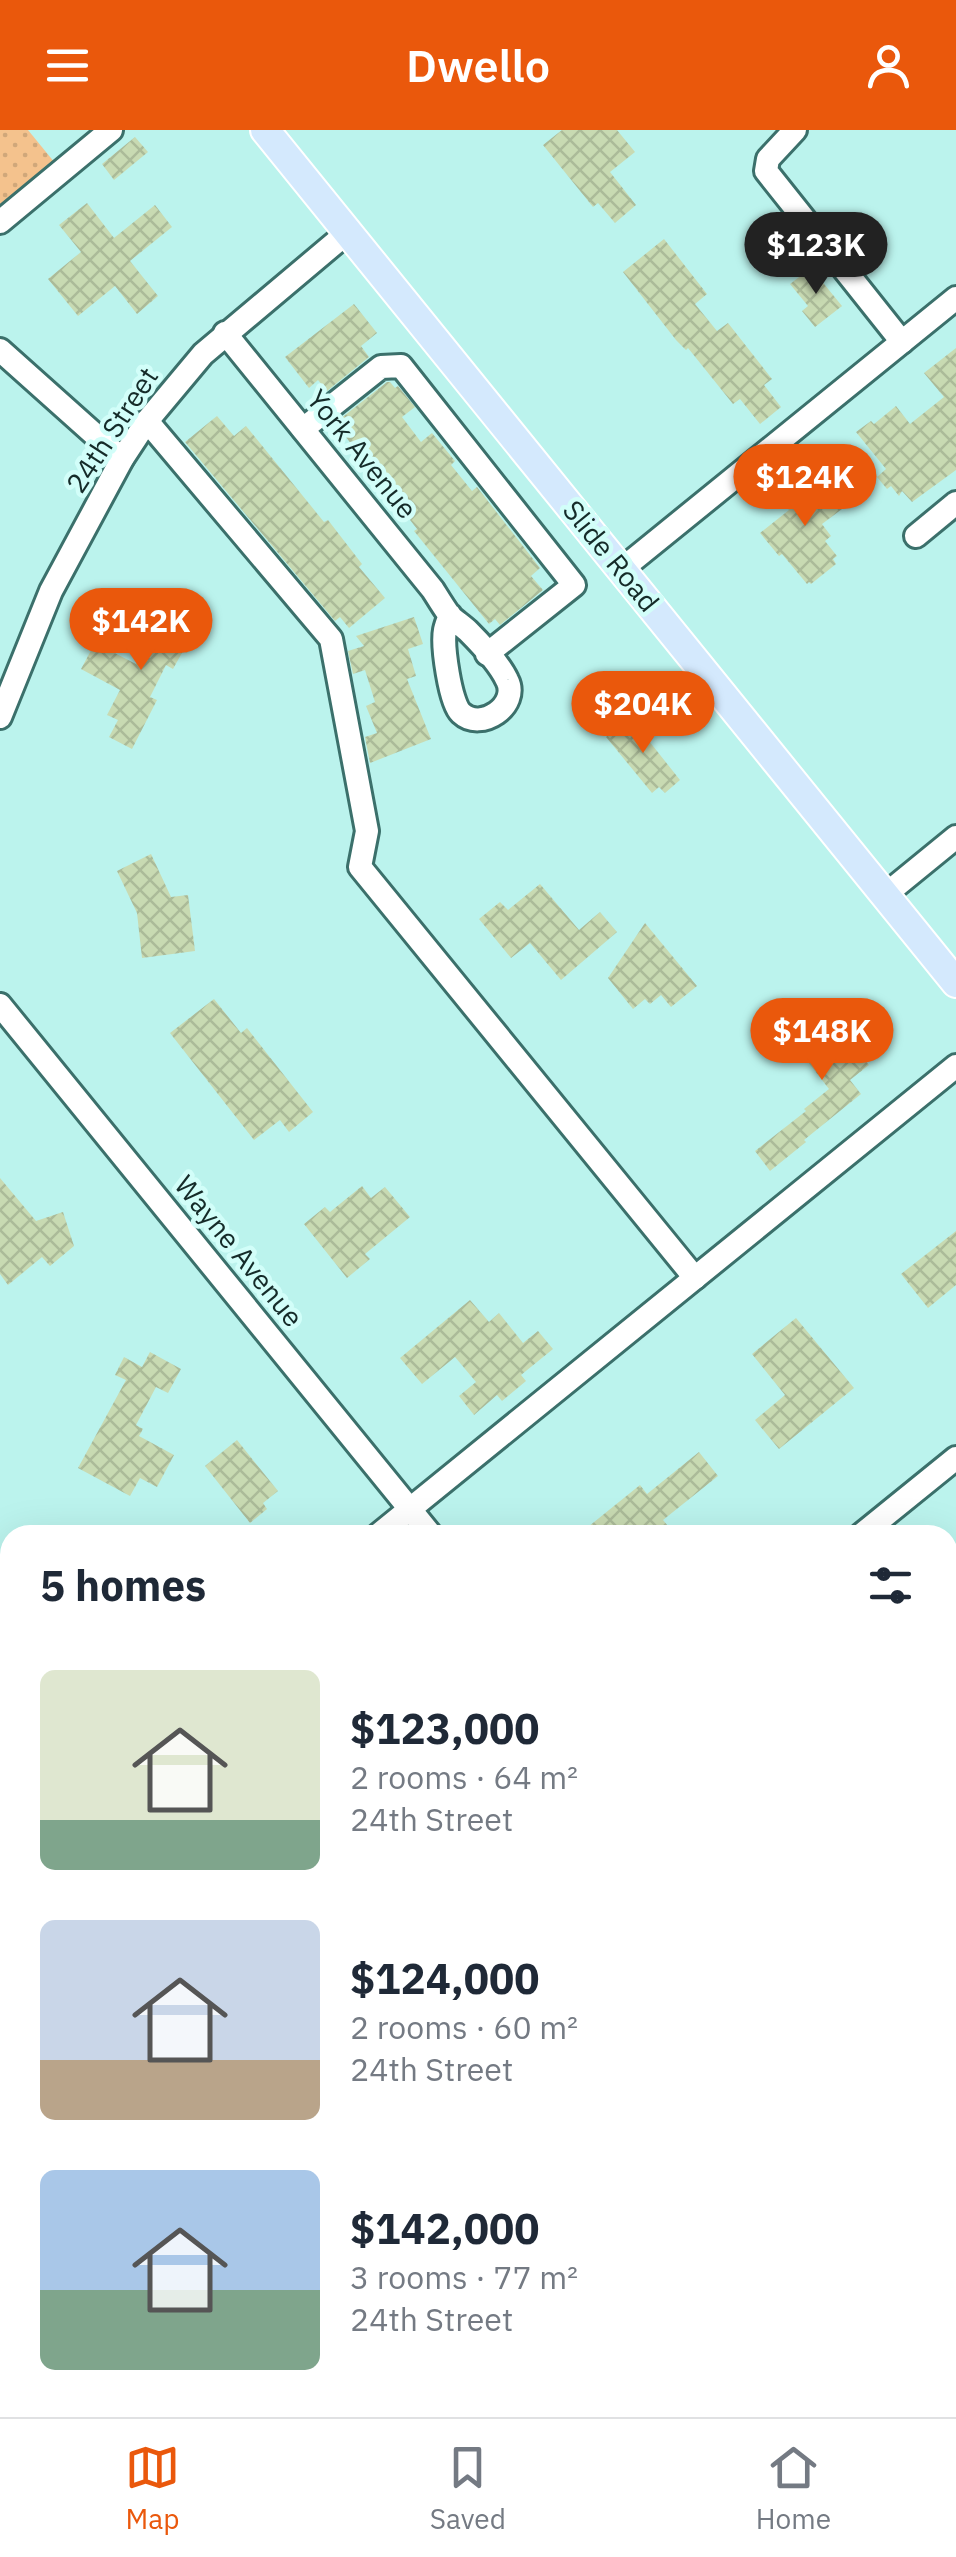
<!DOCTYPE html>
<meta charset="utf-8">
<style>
:root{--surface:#fff;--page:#f6f6f7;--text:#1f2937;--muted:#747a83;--line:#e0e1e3;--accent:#ea580c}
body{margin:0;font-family:"IBM Plex Sans",sans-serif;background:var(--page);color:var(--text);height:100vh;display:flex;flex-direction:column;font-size:38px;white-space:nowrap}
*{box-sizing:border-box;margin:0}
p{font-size:32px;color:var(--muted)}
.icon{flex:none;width:55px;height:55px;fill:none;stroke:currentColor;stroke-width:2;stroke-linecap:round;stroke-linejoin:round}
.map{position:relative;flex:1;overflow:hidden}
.panel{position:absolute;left:0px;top:1395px;width:958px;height:892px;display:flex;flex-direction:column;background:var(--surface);border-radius:30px 30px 0 0;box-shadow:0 10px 40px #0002}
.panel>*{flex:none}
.price{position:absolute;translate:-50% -85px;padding:0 22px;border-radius:35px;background:var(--accent);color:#fff;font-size:32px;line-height:65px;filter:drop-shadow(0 2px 5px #0008)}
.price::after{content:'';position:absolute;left:50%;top:60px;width:30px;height:22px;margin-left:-15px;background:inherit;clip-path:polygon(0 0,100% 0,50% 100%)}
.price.on{background:#222;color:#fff}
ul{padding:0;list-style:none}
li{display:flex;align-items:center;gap:30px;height:250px;padding:0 40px}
li span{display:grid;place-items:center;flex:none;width:280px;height:200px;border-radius:15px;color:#555}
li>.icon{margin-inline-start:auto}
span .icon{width:120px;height:120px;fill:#fffc;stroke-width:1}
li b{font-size:42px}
h2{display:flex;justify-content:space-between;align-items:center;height:120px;padding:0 40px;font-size:42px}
header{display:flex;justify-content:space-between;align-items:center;height:130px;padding:0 40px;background:var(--accent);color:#fff;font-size:45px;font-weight:600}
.menu{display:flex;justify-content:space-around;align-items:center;height:140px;border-top:2px solid var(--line);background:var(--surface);font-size:28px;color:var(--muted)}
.menu a{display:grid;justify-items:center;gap:5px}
.menu .on{color:var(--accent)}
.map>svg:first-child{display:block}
</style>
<header><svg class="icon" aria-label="menu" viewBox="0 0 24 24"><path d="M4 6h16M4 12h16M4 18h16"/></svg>Dwello<svg class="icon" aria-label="person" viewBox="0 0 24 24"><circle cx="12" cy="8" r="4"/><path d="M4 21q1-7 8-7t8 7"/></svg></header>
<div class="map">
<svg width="956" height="2287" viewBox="0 0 956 2287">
<defs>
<pattern id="grass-dots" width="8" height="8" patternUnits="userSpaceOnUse" patternTransform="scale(2.5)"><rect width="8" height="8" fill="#f4c28d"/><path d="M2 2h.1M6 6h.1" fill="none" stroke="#d0a77a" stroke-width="1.8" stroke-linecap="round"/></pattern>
<pattern id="building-cross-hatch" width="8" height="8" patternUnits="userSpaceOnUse" patternTransform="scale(2.5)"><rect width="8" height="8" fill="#c8dab2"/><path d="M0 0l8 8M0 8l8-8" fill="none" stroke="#abbb99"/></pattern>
</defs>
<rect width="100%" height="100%" fill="#bbf3ed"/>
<path fill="url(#grass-dots)" d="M0,0H28L55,33L0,78Z"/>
<g fill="url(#building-cross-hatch)">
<path d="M562,0H617L635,22L610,42L636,75L615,93L598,73L593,77L543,15Z"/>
<path d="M135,7L148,22L114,50L102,34Z"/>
<path d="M87,73L114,108L155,75L172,97L130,131L158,166L137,184L115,156L78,186L48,149L81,122L59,95Z"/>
<path d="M664,109L707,164L695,174L717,201L728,193L772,249L764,255L781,277L760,294L740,269L733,274L688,218L686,220L676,210L623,142Z"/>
<path d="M811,138L842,176L815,197L802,181L808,176L790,154Z"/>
<path d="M354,174L377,203L361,216L369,227L327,261L318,250L309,258L285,227Z"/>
<path d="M956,218V340L912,372L902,361L899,366L891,356L887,359L877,347L886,339L856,302L871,291L874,294L896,276L910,294L944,267L924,243Z"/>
<path d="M387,252H390L395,258L398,256L415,277L402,287L421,312L432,303L455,331L451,335L472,361L477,357L540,438L531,446L543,460L500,495L495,489L489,494L414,401L417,399L335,293Z"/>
<path d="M217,286L234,306L246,296L324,392L328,390L362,434L359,437L385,468L349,498L340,487L335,491L185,312Z"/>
<path d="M813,344L842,379L822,394L831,406L825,411L837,426L833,429L836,434L811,454L809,452L807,454L782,424L779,426L760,403L789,380L779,367L805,347L806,349Z"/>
<path d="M165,478L201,496L187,523L183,521L173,539L166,535L150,567L157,570L132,619L109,607L118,590L107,585L120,560L81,539L95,513L136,534Z"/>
<path d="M414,487L423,514L408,519L416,546L407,549L431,609L370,633L365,607L377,603L366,576L375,572L365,540L353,544L348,521L364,516L356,506Z"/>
<path d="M634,585L653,608L649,611L680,650L665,663L659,657L652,663L606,607Z"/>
<path d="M151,724L171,767L188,765L195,821L142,828L137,783L117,741Z"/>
<path d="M540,754L579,800L600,782L617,802L561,850L530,813L511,828L479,789L500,772L508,780Z"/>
<path d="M645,793L697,856L671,877L661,865L650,874L645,869L633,879L608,848Z"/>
<path d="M214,869L241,903L247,898L313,982L289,1002L280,990L254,1010L170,903Z"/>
<path d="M822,884L840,906L858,892L876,914L861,926L869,935L850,950L861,964L804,1010L806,1012L770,1041L755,1021L806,981L804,979L829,959L790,909Z"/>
<path d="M0,1048L36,1091L63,1082L74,1116L50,1136L42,1127L8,1155L0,1144Z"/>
<path d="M362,1056L371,1068L385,1057L410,1087L365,1124L370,1129L347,1148L304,1094L325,1077L330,1082Z"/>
<path d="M956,1101V1155L928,1178L901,1144Z"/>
<path d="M470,1170L489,1192L499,1183L523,1213L538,1201L553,1219L521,1245L526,1251L502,1271L497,1265L474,1285L459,1266L476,1252L455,1227L422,1254L400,1228Z"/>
<path d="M796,1188L854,1258L779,1319L755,1290L785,1265L752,1224Z"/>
<path d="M150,1222L181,1239L168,1263L156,1257L136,1295L143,1299L139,1306L174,1325L157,1357L140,1348L130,1366L78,1338L126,1250L115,1245L124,1227L142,1237Z"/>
<path d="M237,1310L278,1361L263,1373L267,1379L250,1393L205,1336Z"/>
<path d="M699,1322L718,1346L663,1390L668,1396L658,1405H578L640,1355L647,1364Z"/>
</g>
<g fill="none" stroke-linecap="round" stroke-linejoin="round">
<defs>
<g id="minor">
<path d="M795,0L768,29L766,41L902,212"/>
<path d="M0,92L111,0"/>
<path d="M225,203L433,460C438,468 444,478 450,486C455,491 463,496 468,501C480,513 500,535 507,550C520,575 481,602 461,583C450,573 442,515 445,500C446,495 448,490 450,485"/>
<path d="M0,220L122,329"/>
<path d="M147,291L331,509L367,701L360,737L695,1148"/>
<path d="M303,299L381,237L401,236L574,455L487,524"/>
<path d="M916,406L956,373"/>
<path d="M622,439L956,168"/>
<path d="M0,587L51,461L122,329L147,291L203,224L348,102"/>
<path d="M885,765L956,707"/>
<path d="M0,875L431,1405"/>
<path d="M378,1405L956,936"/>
<path d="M861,1405L956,1328"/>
<path d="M0,1456L10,1469"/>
<path d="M10,1640V1657"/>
<path d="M948,1844L956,1837"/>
<path d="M0,1961L10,1963"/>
<path d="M200,2278L203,2287"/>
<path d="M485,2287L490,2278"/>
</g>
<path id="major" d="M265,0L956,853"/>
</defs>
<use href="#minor" stroke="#3b706b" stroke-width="28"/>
<use href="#major" stroke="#fff" stroke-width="32"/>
<use href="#minor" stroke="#fff" stroke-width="22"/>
<use href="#major" stroke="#d4e9fd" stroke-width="28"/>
</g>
<g text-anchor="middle" stroke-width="9" stroke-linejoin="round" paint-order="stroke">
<g font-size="28" fill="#152b29" stroke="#d2fef9">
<text transform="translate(112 300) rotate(-57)" y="10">24th Street</text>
<text transform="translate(362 324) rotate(51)" y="10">York Avenue</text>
<text transform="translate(611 426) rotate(51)" y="10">Slide Road</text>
<text transform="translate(239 1121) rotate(51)" y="10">Wayne Avenue</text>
</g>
</g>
</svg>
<b class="price on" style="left:816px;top:167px">$123K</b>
<b class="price" style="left:805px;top:399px">$124K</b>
<b class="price" style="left:141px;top:543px">$142K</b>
<b class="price" style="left:643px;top:626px">$204K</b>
<b class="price" style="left:822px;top:953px">$148K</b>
<section class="panel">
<h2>5 homes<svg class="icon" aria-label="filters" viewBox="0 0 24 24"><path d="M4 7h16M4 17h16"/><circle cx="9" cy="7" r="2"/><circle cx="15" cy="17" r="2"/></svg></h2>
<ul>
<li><span style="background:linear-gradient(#dfe7d0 75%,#7fa58c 0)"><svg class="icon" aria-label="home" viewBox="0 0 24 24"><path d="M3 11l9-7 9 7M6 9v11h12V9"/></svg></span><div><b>$123,000</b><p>2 rooms · 64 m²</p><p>24th Street</p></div></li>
<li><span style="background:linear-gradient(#c9d6e8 70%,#b9a48a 0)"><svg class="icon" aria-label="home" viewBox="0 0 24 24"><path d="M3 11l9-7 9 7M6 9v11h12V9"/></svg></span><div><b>$124,000</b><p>2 rooms · 60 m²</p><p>24th Street</p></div></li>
<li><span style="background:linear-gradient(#a9c7e8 60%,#7fa58c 0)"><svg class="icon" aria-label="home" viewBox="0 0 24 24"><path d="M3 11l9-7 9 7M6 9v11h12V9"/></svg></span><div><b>$142,000</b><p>3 rooms · 77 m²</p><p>24th Street</p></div></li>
</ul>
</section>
</div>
<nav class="menu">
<a class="on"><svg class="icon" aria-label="map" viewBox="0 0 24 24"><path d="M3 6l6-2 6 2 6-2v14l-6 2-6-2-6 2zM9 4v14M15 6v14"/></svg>Map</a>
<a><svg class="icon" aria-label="saved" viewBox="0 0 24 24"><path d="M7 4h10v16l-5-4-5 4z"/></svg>Saved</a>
<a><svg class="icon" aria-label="home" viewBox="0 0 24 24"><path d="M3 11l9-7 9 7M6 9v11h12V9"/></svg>Home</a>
</nav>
